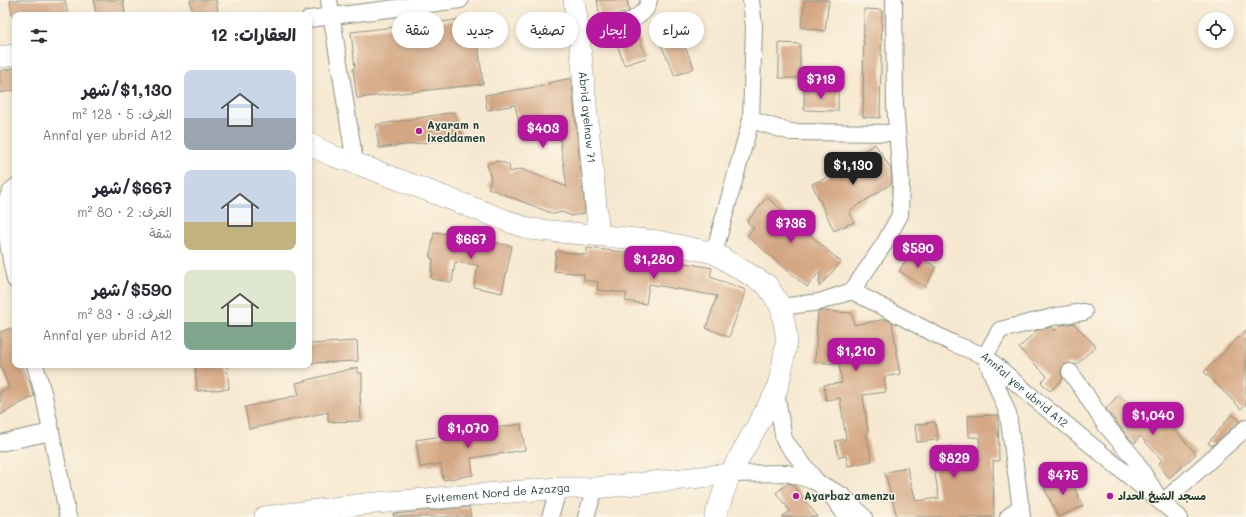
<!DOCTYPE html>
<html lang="ar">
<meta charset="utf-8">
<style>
:root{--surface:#fff;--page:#f2f2f3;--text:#2b2b33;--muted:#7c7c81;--accent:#b5179e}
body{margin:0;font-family:Mali,"Playpen Sans Arabic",sans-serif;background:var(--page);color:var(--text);direction:rtl;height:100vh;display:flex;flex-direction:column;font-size:15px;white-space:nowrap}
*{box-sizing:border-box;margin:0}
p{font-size:13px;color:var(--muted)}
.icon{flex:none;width:22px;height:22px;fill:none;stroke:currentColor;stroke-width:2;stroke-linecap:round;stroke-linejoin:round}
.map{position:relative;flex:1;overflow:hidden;direction:ltr}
.details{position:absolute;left:12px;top:12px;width:300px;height:356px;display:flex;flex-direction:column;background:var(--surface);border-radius:8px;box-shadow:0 2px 6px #0003;direction:rtl}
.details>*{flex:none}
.banner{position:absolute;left:324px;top:12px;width:380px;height:36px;direction:rtl;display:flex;gap:8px}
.fabs{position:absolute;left:1198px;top:12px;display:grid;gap:8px}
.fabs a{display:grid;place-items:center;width:36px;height:36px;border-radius:50%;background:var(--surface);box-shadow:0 2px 6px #0003;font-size:20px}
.price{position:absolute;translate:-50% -34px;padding:0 9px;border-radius:8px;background:var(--accent);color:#fff;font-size:13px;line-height:26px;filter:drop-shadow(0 1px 2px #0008)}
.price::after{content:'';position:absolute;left:50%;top:24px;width:12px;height:9px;margin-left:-6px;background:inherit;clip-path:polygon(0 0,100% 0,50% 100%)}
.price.current{background:#222;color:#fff}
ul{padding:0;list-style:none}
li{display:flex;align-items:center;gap:12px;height:100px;padding:0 16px}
li span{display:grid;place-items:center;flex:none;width:112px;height:80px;border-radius:8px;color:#555}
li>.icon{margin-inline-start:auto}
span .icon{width:48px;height:48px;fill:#fffc;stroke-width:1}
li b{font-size:17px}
h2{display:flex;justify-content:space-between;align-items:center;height:48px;padding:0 16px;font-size:17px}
.chip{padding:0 14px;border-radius:18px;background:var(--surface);box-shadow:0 2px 6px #0003;font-size:14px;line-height:36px}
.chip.current{background:var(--accent);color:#fff}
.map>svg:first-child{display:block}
</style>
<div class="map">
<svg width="1246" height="517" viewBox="0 0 1246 517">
<rect width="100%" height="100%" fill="#fcf5e5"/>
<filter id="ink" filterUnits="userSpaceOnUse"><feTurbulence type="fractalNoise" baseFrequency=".025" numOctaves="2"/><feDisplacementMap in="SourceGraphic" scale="8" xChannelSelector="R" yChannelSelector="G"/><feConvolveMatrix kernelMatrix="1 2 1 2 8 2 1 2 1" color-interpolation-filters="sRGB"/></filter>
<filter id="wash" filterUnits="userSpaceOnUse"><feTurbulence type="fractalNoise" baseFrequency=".012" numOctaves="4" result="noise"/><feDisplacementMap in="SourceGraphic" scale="16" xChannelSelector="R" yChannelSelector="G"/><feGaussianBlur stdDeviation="0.9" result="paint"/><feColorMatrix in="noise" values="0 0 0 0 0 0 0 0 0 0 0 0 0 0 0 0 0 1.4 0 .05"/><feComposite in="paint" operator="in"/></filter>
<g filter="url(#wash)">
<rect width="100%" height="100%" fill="#f6e8d0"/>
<g id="blocks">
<g fill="#d4a784">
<path d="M10,0H65L68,15H12Z"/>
<path d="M94,0H123L125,15H96Z"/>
<path d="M190,0H216L218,12L193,15Z"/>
<path d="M597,0H627L629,11L625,13L600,17Z"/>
<path d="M805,0H829L825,31L801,27Z"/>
<path d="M864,9L882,10L880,118L863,117Z"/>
<path d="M475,18L483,84L357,98L353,69L355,68L351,32Z"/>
<path d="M686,26L691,36L682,40L694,68L675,76L658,38Z"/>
<path d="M637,30L646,58L624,65L615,37Z"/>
<path d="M779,43L800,44V78H779Z"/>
<path d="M15,68V90L0,93V71Z"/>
<path d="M571,78L585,213L572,216L562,212L554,214L488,188L491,180L487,164L498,161L509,165L510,172L521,169L567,187L557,119L520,127L515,105L487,110L485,95L549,85L548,83Z"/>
<path d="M804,89L838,90V111L804,110Z"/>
<path d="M454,112L463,138L379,148L376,125Z"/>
<path d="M875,144L891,169V184L849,211L854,222L834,231L812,184L842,171L839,166Z"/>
<path d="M767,197L841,262L819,287L820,271L807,287L747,236L754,228L747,222Z"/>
<path d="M434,232L464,236L512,246L502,293L474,287L478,266L477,265L455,262L452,282L431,279L433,259L430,258Z"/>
<path d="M587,248L632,253L712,268L710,277L746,290L729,337L706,328L717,296L649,284L646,304L625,301L627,293L597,290L598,282L584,280V274L554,271L556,251L587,255Z"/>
<path d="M911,252L936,267L925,287L899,271Z"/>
<path d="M823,311L852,313L854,325L886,319L892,322L900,374L884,377L886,392L863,395L868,432L866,433L872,461L848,466L846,456L839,457L835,441L846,439L840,398L826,400L824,385L842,383L839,364L815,362L818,312Z"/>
<path d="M1073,323L1096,346L1076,365L1069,363L1064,365L1061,369V373L1063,379L1050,391L1041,382L1047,376L1019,348L1036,331L1052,327L1055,331L1061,325Z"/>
<path d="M11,328L15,340V365H21L30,383L34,396L0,415V392L9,388L0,364V332Z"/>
<path d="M1246,330V404L1241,409L1204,372Z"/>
<path d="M357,341L358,361L309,363V344Z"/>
<path d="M195,365H227L229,389L197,391Z"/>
<path d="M358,367V373H362V391H360L361,421L328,422V412L249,429L245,407L299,395L296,383Z"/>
<path d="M1118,395L1160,428L1168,421L1196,454L1169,478L1158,464L1162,460L1140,436L1135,443L1131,440L1112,417L1106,409Z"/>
<path d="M1232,414L1240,421L1212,446L1208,443Z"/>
<path d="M998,415L999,461H993L994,517H897L885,473L907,467L916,501L939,498L931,449L952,446L954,460H980L979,437H969L968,416Z"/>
<path d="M935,422L938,440L917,442L915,425Z"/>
<path d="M521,424L525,450L471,458L473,475L443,480L441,464L420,467L416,440Z"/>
<path d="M1068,474L1083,506L1058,517L1043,485Z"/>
<path d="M788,483L792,484L818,517H782L790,511L776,493Z"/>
<path d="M469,507L471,517H394L393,514Z"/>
</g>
</g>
</g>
<g filter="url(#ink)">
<use href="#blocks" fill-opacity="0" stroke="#8a9282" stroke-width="1"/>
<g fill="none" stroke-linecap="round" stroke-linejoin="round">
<defs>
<g id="minor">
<path d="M329,0L355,163"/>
<path d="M309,19L460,0"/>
<path d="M579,34C601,31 627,28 644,11C646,9 648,4 649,0"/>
<path d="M751,120L791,132L897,133"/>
<path d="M15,187C12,190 9,194 8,197C1,217 11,259 15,280"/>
<path d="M714,253L751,120L754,27L751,0"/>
<path id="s1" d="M852,291L952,343L985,356L1030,395L1179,517"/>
<path d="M781,307L819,302L852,291L884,244L900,215L901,181L895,104L894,0"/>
<path d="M35,365L44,396L68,517"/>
<path d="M1070,372L1081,387L1104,423L1133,457L1162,503L1246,428"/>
<path d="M776,392L784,440L817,482L843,496L864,517"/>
<path d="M0,443L51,432"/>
<path d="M730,474L787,473L817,482L831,495L847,517"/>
<path d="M550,517L559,488"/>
<path d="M586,517L595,488"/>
<path d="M1008,517L1021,506"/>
<path d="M1022,517L1008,414L985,356L1000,330L1057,316L1084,312"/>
</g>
<g id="major">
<path id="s2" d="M574,0L579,34L599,236"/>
<path d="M0,57L15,55"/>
<path d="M309,144L333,156L355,163L529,229L658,241L714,253L767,285L781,307L787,338L781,374L776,392L730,474L715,517"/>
<path id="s3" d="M265,517L364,504L559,488H595L730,474"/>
</g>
</defs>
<use href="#minor" stroke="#8a9282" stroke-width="18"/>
<use href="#major" stroke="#8a9282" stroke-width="22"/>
<use href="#minor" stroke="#fff" stroke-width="16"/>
<use href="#major" stroke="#fff" stroke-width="21"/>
</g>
</g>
<g fill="#b5179e" stroke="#fcf5e5" stroke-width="1.5">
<circle cx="419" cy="131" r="4"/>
<circle cx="796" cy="496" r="4"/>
<circle cx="1110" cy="496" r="4"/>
</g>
<g text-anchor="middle" stroke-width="3" stroke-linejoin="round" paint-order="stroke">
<g font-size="11" fill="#1f3d34" stroke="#fcf5e5">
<text dy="4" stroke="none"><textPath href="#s2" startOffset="118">Abrid aɣelnaw 71</textPath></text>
<text dy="4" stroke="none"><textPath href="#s1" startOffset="200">Annfal ɣer ubrid A12</textPath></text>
<text dy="4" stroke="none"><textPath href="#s3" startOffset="234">Evitement Nord de Azazga</textPath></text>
</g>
<g font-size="11" font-weight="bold" fill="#1f3d34" stroke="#fcf5e5" text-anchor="start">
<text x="427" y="129">Aɣaram n<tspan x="427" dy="13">ixeddamen</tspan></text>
<text x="804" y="500">Aɣarbaz amenzu</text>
<text x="1118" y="500">مسجد الشيخ الحداد</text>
</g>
</g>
</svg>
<div class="fabs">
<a><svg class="icon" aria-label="locate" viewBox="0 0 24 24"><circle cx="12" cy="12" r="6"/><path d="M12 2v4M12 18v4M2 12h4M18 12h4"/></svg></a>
</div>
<b class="price" style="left:821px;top:100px">$719</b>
<b class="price" style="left:543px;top:149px">$403</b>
<b class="price current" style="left:853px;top:186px">$1,130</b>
<b class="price" style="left:791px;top:244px">$736</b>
<b class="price" style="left:471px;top:260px">$667</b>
<b class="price" style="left:918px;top:269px">$590</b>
<b class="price" style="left:654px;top:280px">$1,280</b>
<b class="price" style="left:856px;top:372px">$1,210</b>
<b class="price" style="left:1153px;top:436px">$1,040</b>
<b class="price" style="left:468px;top:449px">$1,070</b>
<b class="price" style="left:954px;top:479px">$829</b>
<b class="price" style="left:1063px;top:496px">$475</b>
<div class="banner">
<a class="chip">شراء</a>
<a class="chip current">إيجار</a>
<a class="chip">تصفية</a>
<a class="chip">جديد</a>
<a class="chip">شقة</a>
</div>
<section class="details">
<h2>العقارات: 12<svg class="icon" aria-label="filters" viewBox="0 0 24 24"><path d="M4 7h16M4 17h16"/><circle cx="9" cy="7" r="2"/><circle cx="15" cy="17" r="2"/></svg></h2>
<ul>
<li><span style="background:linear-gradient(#c9d6e8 60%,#9aa5b1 0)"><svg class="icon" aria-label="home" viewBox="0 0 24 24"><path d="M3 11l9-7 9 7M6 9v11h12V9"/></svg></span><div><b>$1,130/شهر</b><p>الغرف: 5 · 128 m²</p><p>Annfal ɣer ubrid A12</p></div></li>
<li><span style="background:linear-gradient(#c9d6e8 65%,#c2b280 0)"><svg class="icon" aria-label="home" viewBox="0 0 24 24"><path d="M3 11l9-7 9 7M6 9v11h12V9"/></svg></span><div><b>$667/شهر</b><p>الغرف: 2 · 80 m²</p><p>شقة</p></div></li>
<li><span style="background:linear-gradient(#dfe7d0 65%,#7fa58c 0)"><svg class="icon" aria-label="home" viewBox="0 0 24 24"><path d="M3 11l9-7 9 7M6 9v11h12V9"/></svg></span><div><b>$590/شهر</b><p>الغرف: 3 · 83 m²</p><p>Annfal ɣer ubrid A12</p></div></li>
</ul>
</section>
</div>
